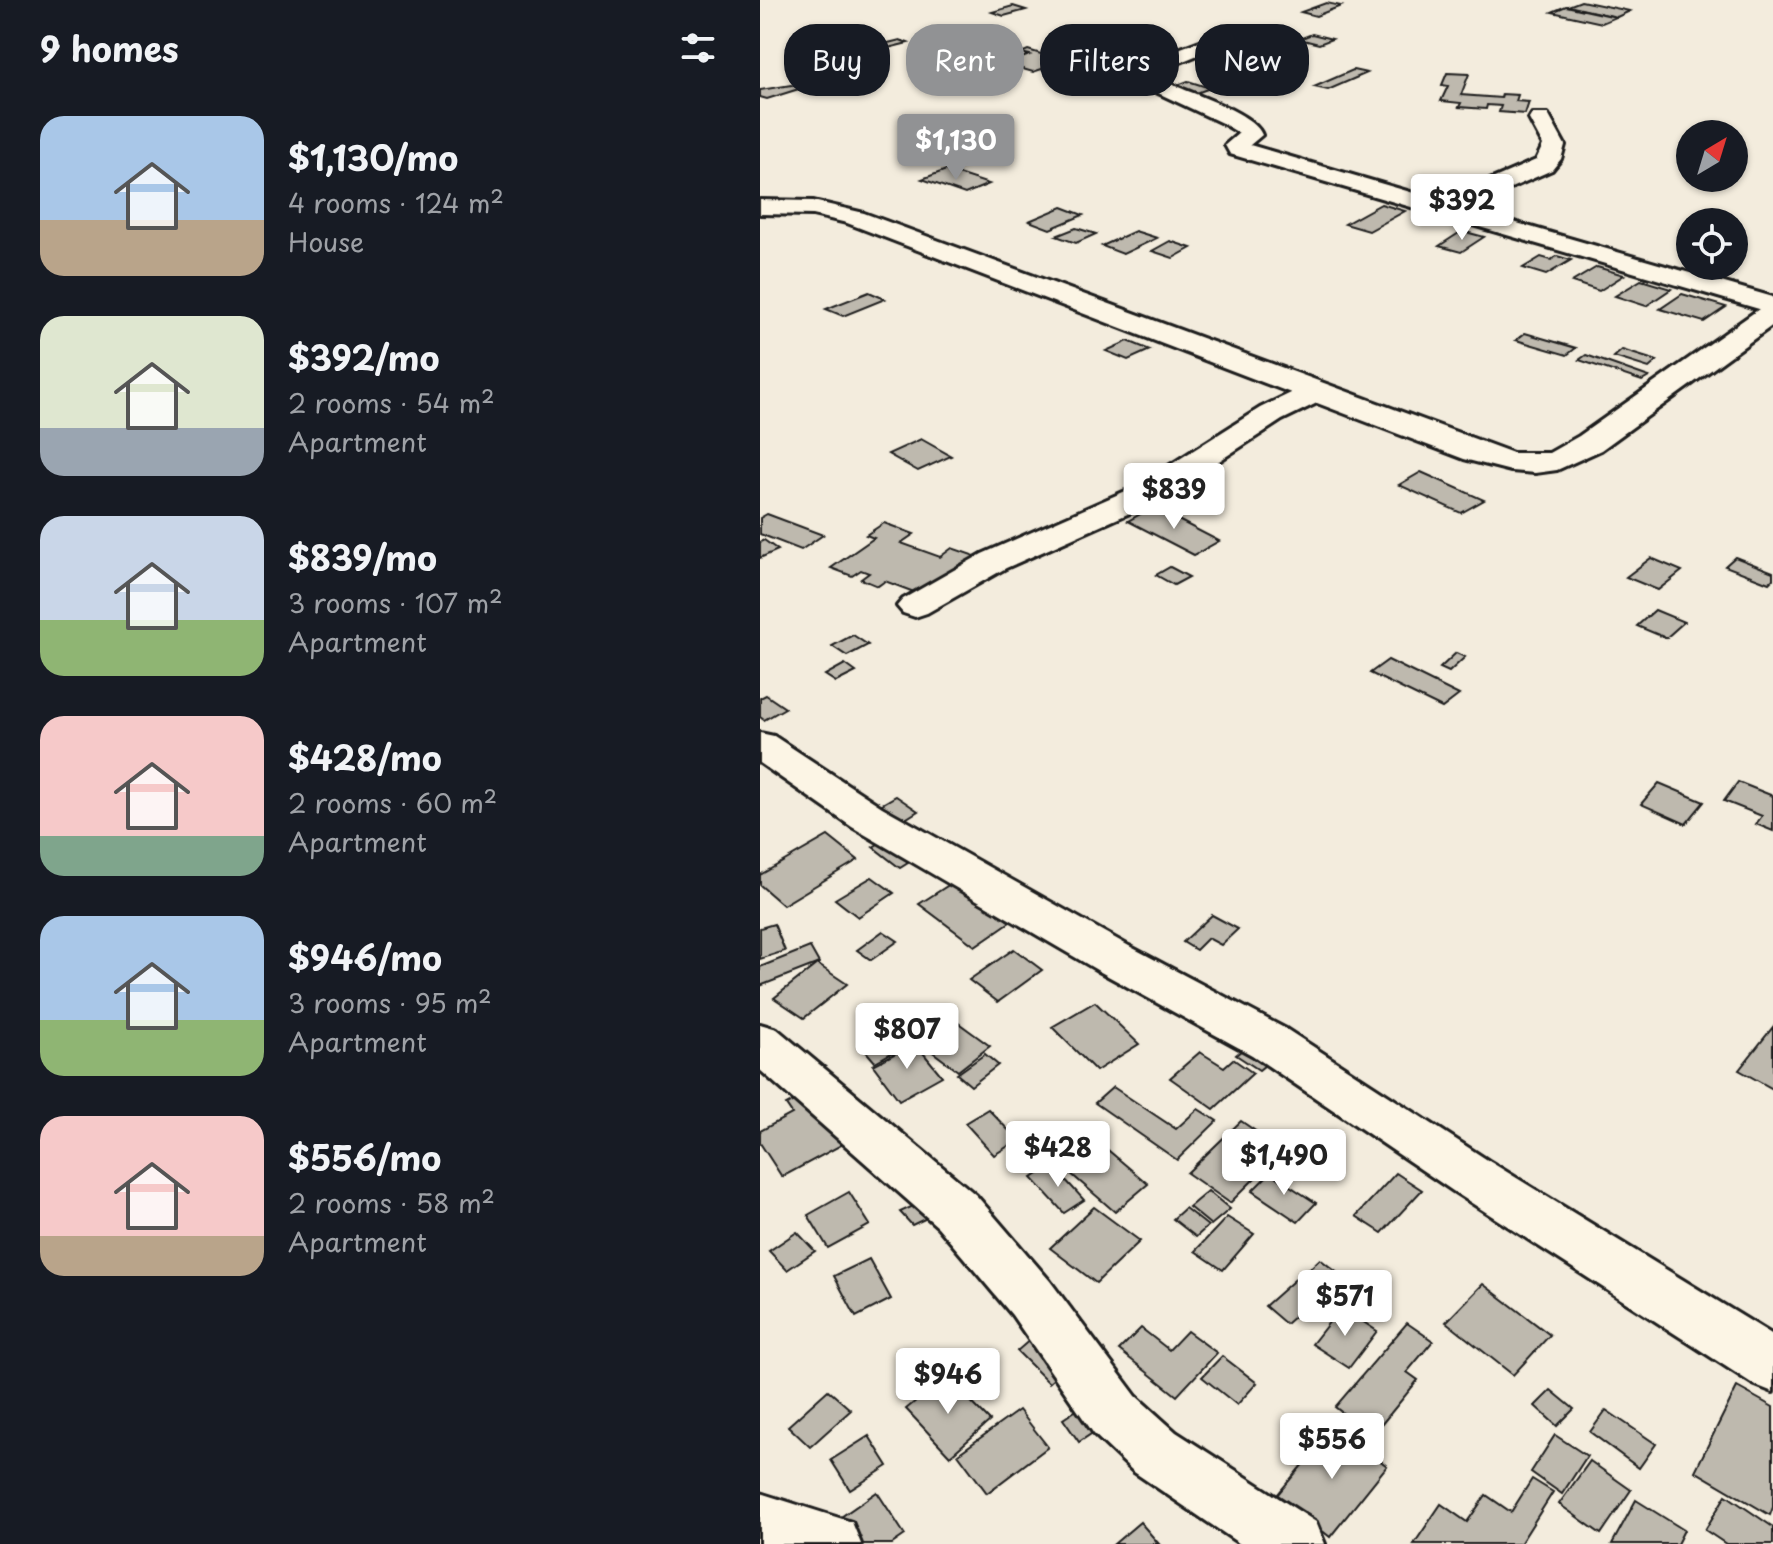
<!DOCTYPE html>
<meta charset="utf-8">
<style>
:root{--surface:#171b24;--page:#242831;--text:#f1f3f6;--muted:#9ea1a6;--accent:#919294}
body{margin:0;font-family:"Playpen Sans",sans-serif;background:var(--page);color:var(--text);height:100vh;display:flex;flex-direction:column;font-size:30px;white-space:nowrap}
*{box-sizing:border-box;margin:0}
p{font-size:26px;color:var(--muted)}
.icon{flex:none;width:44px;height:44px;fill:none;stroke:currentColor;stroke-width:2;stroke-linecap:round;stroke-linejoin:round}
.map{position:relative;flex:1;overflow:hidden}
.panel{display:flex;flex-direction:column;background:var(--surface);width:760px}
.panel>*{flex:none}
.banner{position:absolute;left:24px;top:24px;width:760px;height:72px;display:flex;gap:16px}
.needle{width:52px;rotate:38deg}
.tools{position:absolute;left:916px;top:120px;display:grid;gap:16px}
.tools a{display:grid;place-items:center;width:72px;height:72px;border-radius:50%;background:var(--surface);box-shadow:0 2px 6px #0004;font-size:40px}
.price{position:absolute;translate:-50% -68px;padding:0 18px;border-radius:8px;background:#fff;color:#222;font-size:26px;line-height:52px;filter:drop-shadow(0 2px 4px #0008)}
.price::after{content:'';position:absolute;left:50%;top:48px;width:24px;height:18px;margin-left:-12px;background:inherit;clip-path:polygon(0 0,100% 0,50% 100%)}
.price.current{background:var(--accent);color:#fff}
ul{padding:0;list-style:none}
li{display:flex;align-items:center;gap:24px;height:200px;padding:0 40px}
li span{display:grid;place-items:center;flex:none;width:224px;height:160px;border-radius:24px;color:#555}
li>.icon{margin-inline-start:auto}
span .icon{width:96px;height:96px;fill:#fffc;stroke-width:1}
li b{font-size:34px}
h2{display:flex;justify-content:space-between;align-items:center;height:96px;padding:0 40px;font-size:34px}
.pill{padding:0 28px;border-radius:32px;background:var(--surface);box-shadow:0 2px 6px #0004;font-size:28px;line-height:72px}
.pill.current{background:var(--accent);color:#fff}
main{display:flex;flex:1;min-height:0}
.map>svg:first-child{display:block}
</style>
<main>
<section class="panel">
<h2>9 homes<svg class="icon" aria-label="filters" viewBox="0 0 24 24"><path d="M4 7h16M4 17h16"/><circle cx="9" cy="7" r="2"/><circle cx="15" cy="17" r="2"/></svg></h2>
<ul>
<li><span style="background:linear-gradient(#a9c7e8 65%,#b9a48a 0)"><svg class="icon" aria-label="home" viewBox="0 0 24 24"><path d="M3 11l9-7 9 7M6 9v11h12V9"/></svg></span><div><b>$1,130/mo</b><p>4 rooms · 124 m²</p><p>House</p></div></li>
<li><span style="background:linear-gradient(#dfe7d0 70%,#9aa5b1 0)"><svg class="icon" aria-label="home" viewBox="0 0 24 24"><path d="M3 11l9-7 9 7M6 9v11h12V9"/></svg></span><div><b>$392/mo</b><p>2 rooms · 54 m²</p><p>Apartment</p></div></li>
<li><span style="background:linear-gradient(#c9d6e8 65%,#8fb573 0)"><svg class="icon" aria-label="home" viewBox="0 0 24 24"><path d="M3 11l9-7 9 7M6 9v11h12V9"/></svg></span><div><b>$839/mo</b><p>3 rooms · 107 m²</p><p>Apartment</p></div></li>
<li><span style="background:linear-gradient(#f6c9c9 75%,#7fa58c 0)"><svg class="icon" aria-label="home" viewBox="0 0 24 24"><path d="M3 11l9-7 9 7M6 9v11h12V9"/></svg></span><div><b>$428/mo</b><p>2 rooms · 60 m²</p><p>Apartment</p></div></li>
<li><span style="background:linear-gradient(#a9c7e8 65%,#8fb573 0)"><svg class="icon" aria-label="home" viewBox="0 0 24 24"><path d="M3 11l9-7 9 7M6 9v11h12V9"/></svg></span><div><b>$946/mo</b><p>3 rooms · 95 m²</p><p>Apartment</p></div></li>
<li><span style="background:linear-gradient(#f6c9c9 75%,#b9a48a 0)"><svg class="icon" aria-label="home" viewBox="0 0 24 24"><path d="M3 11l9-7 9 7M6 9v11h12V9"/></svg></span><div><b>$556/mo</b><p>2 rooms · 58 m²</p><p>Apartment</p></div></li>
</ul>
</section>
<div class="map">
<svg width="1013" height="1544" viewBox="0 0 1013 1544">
<rect width="100%" height="100%" fill="#f3ecdd"/>
<filter id="ink" filterUnits="userSpaceOnUse"><feTurbulence type="fractalNoise" baseFrequency=".0125" numOctaves="2"/><feDisplacementMap in="SourceGraphic" scale="16" xChannelSelector="R" yChannelSelector="G"/><feConvolveMatrix kernelMatrix="1 2 1 2 8 2 1 2 1" color-interpolation-filters="sRGB"/></filter>
<g filter="url(#ink)">
<g fill="#beb9ae" stroke="#1c1c1c" stroke-width="2">
<path d="M821,1L870,11L857,17L808,6Z"/>
<path d="M566,3L581,6L556,16L541,12Z"/>
<path d="M253,6L266,10L244,16L232,12Z"/>
<path d="M806,6L856,17L842,23L792,12Z"/>
<path d="M552,34L572,39L559,44L539,39Z"/>
<path d="M140,40L148,43L100,55L92,52Z"/>
<path d="M71,50L81,55L57,60L47,55Z"/>
<path d="M268,50L291,57L283,60L297,64L273,72L245,64L270,55L261,53Z"/>
<path d="M593,70L607,73L568,90L554,87Z"/>
<path d="M687,73L709,74L701,95L741,98L742,94L758,95L756,101L769,102L765,114L739,112L741,106L727,105L726,109L699,107L701,103L681,101L688,86L682,85Z"/>
<path d="M428,81L450,88L434,94L412,87Z"/>
<path d="M31,85L42,88L7,99L0,97V90Z"/>
<path d="M186,170L229,184L205,194L162,179Z"/>
<path d="M621,204L645,211L609,231L585,224Z"/>
<path d="M302,207L323,215L290,229L269,221Z"/>
<path d="M316,228L336,234L316,243L296,236Z"/>
<path d="M375,231L397,238L363,254L342,246Z"/>
<path d="M702,231L724,237L701,252L679,246Z"/>
<path d="M410,241L431,248L413,258L392,251Z"/>
<path d="M797,256L811,260L786,275L763,268L781,257L791,260Z"/>
<path d="M837,267L864,275L839,291L812,282Z"/>
<path d="M881,280L911,289L886,306L855,296Z"/>
<path d="M109,292L125,299L83,316L66,309Z"/>
<path d="M922,294L966,307L944,322L900,309Z"/>
<path d="M765,333L816,348L807,355L756,340Z"/>
<path d="M368,341L390,350L368,360L346,351Z"/>
<path d="M862,350L897,361L889,368L854,357Z"/>
<path d="M826,355L889,377L882,381L819,360Z"/>
<path d="M161,439L191,456L158,471L128,454Z"/>
<path d="M661,472L724,500L701,513L639,485Z"/>
<path d="M393,507L459,541L434,555L368,521Z"/>
<path d="M7,514L63,535L41,550L0,534V518Z"/>
<path d="M124,523L154,534L141,543L180,557L192,548L215,556L162,595L125,581L118,586L101,579L109,573L101,570L92,576L71,568L114,538L106,535Z"/>
<path d="M4,540L18,550L0,558V542Z"/>
<path d="M975,557L1013,572V579L1009,583L965,566Z"/>
<path d="M891,558L922,571L898,590L866,577Z"/>
<path d="M410,567L429,577L414,585L396,575Z"/>
<path d="M895,610L924,622L906,638L877,626Z"/>
<path d="M93,635L108,645L87,656L72,646Z"/>
<path d="M696,653L705,657L689,672L680,668Z"/>
<path d="M628,660L699,695L682,708L610,673Z"/>
<path d="M85,664L96,672L76,682L65,675Z"/>
<path d="M6,695L25,708L4,720L0,717V698Z"/>
<path d="M978,782L1013,796V831L996,824L1002,816L964,801Z"/>
<path d="M899,783L944,802L926,824L881,804Z"/>
<path d="M136,796L158,811L139,823L117,807Z"/>
<path d="M140,831L167,851L140,868L113,847Z"/>
<path d="M68,836L98,860L23,905L0,885V875Z"/>
<path d="M112,877L134,893L98,917L75,899Z"/>
<path d="M195,881L250,922L215,946L159,904Z"/>
<path d="M452,915L478,929L461,945L448,938L436,950L423,942Z"/>
<path d="M14,924L25,951L0,959V928Z"/>
<path d="M123,931L138,941L111,960L97,950Z"/>
<path d="M50,947L59,963L0,986V967Z"/>
<path d="M254,949L282,970L238,1002L209,980Z"/>
<path d="M57,964L87,984L44,1018L14,998Z"/>
<path d="M335,1002L379,1044L336,1071L292,1027Z"/>
<path d="M178,1008L230,1046L198,1071L146,1032Z"/>
<path d="M1013,1027V1089L979,1070Z"/>
<path d="M137,1029L149,1043L115,1062L103,1048Z"/>
<path d="M155,1043L182,1076L139,1100L113,1065Z"/>
<path d="M488,1045L511,1060L499,1070L476,1055Z"/>
<path d="M440,1052L464,1067L473,1059L493,1073L454,1109L410,1078Z"/>
<path d="M225,1054L238,1065L211,1086L197,1074Z"/>
<path d="M353,1087L416,1129L438,1109L457,1121L417,1160L335,1103Z"/>
<path d="M51,1092L87,1142L22,1177L0,1143V1131L32,1114L26,1105Z"/>
<path d="M228,1109L258,1140L234,1155L205,1123Z"/>
<path d="M481,1121L523,1150L470,1203L427,1173Z"/>
<path d="M329,1134L388,1184L355,1212L295,1160Z"/>
<path d="M292,1165L324,1200L304,1213L272,1178Z"/>
<path d="M510,1173L556,1203L538,1222L492,1191Z"/>
<path d="M636,1173L662,1190L622,1233L596,1216Z"/>
<path d="M448,1191L470,1209L451,1225L429,1207Z"/>
<path d="M89,1192L110,1225L68,1248L48,1215Z"/>
<path d="M160,1203L169,1217L152,1225L140,1212Z"/>
<path d="M334,1207L380,1241L336,1283L290,1248Z"/>
<path d="M425,1208L448,1226L436,1237L413,1219Z"/>
<path d="M467,1217L494,1234L463,1270L435,1251Z"/>
<path d="M37,1232L55,1251L27,1270L9,1251Z"/>
<path d="M109,1259L131,1299L96,1317L74,1276Z"/>
<path d="M560,1259L589,1282L573,1297L545,1273Z"/>
<path d="M541,1274L562,1292L526,1324L505,1306Z"/>
<path d="M723,1284L790,1335L753,1375L686,1322Z"/>
<path d="M581,1307L617,1331L589,1368L552,1344Z"/>
<path d="M647,1323L673,1341L647,1372L658,1380L612,1436L575,1407Z"/>
<path d="M381,1328L409,1350L427,1331L457,1353L417,1396L359,1350Z"/>
<path d="M272,1338L304,1370L289,1383L257,1351Z"/>
<path d="M462,1356L497,1383L477,1405L442,1377Z"/>
<path d="M186,1376L230,1421L190,1456L146,1409Z"/>
<path d="M977,1387L1013,1407V1507L1010,1515L935,1471Z"/>
<path d="M68,1390L91,1410L50,1447L28,1426Z"/>
<path d="M791,1390L814,1409L797,1426L775,1406Z"/>
<path d="M321,1407L337,1430L319,1442L303,1419Z"/>
<path d="M259,1410L288,1447L227,1493L198,1454Z"/>
<path d="M846,1410L896,1444L879,1468L830,1432Z"/>
<path d="M575,1426L627,1466L570,1537L517,1495Z"/>
<path d="M795,1435L827,1456L802,1494L771,1472Z"/>
<path d="M109,1436L128,1466L90,1490L71,1460Z"/>
<path d="M830,1461L871,1490L841,1534L799,1504Z"/>
<path d="M772,1479L793,1492L760,1544H654L681,1504L707,1522L726,1495L751,1512Z"/>
<path d="M117,1492L145,1535L132,1544H42Z"/>
<path d="M966,1495L1013,1527V1544H966L945,1530Z"/>
<path d="M876,1500L924,1530L917,1544H852Z"/>
<path d="M380,1522L399,1544H354Z"/>
</g>
<g fill="none" stroke-linecap="round" stroke-linejoin="round">
<defs>
<g id="minor">
<path d="M448,38L455,40L458,44L455,48L406,68L397,78C420,90 494,111 502,135L490,145L681,201L776,160L783,145L769,119L772,114H788L805,145L801,159L792,170L705,208L1013,297V325L841,450L797,470L775,473L751,471L704,459L557,403L522,420L399,500L246,568L167,613L155,617L143,613L137,606L143,599L222,554L377,486L500,408L531,393L87,223L53,215L0,214V200L53,201L104,213L753,453H789L819,436L999,309L470,154L465,145L479,133L462,123L381,85L376,75L391,59Z"/>
<path d="M0,733L14,736L122,807L369,946L526,1029L729,1161L1013,1335V1392L993,1384L693,1191L492,1055L337,970L92,827L0,763Z"/>
<path d="M0,1024L17,1029L216,1195L290,1281L376,1396L416,1432L556,1522L565,1544H480L374,1472L334,1434L252,1315L178,1227L0,1070Z"/>
<path d="M0,1493L92,1522L101,1544H0Z"/>
</g>
</defs>
<use href="#minor" stroke="#1c1c1c" stroke-width="6"/>
<use href="#minor" fill="#fcf5e5" fill-rule="evenodd"/>
</g>
</g>
</svg>
<div class="tools">
<a><svg class="needle" viewBox="-14 -14 28 28"><path d="M0-13l5 13h-10z" fill="#e53935"/><path d="M0 13l5-13h-10z" fill="#9ea1a6"/></svg></a>
<a><svg class="icon" aria-label="locate" viewBox="0 0 24 24"><circle cx="12" cy="12" r="6"/><path d="M12 2v4M12 18v4M2 12h4M18 12h4"/></svg></a>
</div>
<b class="price current" style="left:196px;top:182px">$1,130</b>
<b class="price" style="left:702px;top:242px">$392</b>
<b class="price" style="left:414px;top:531px">$839</b>
<b class="price" style="left:147px;top:1071px">$807</b>
<b class="price" style="left:298px;top:1189px">$428</b>
<b class="price" style="left:524px;top:1197px">$1,490</b>
<b class="price" style="left:585px;top:1338px">$571</b>
<b class="price" style="left:188px;top:1416px">$946</b>
<b class="price" style="left:572px;top:1481px">$556</b>
<div class="banner">
<a class="pill">Buy</a>
<a class="pill current">Rent</a>
<a class="pill">Filters</a>
<a class="pill">New</a>
</div>
</div>
</main>
